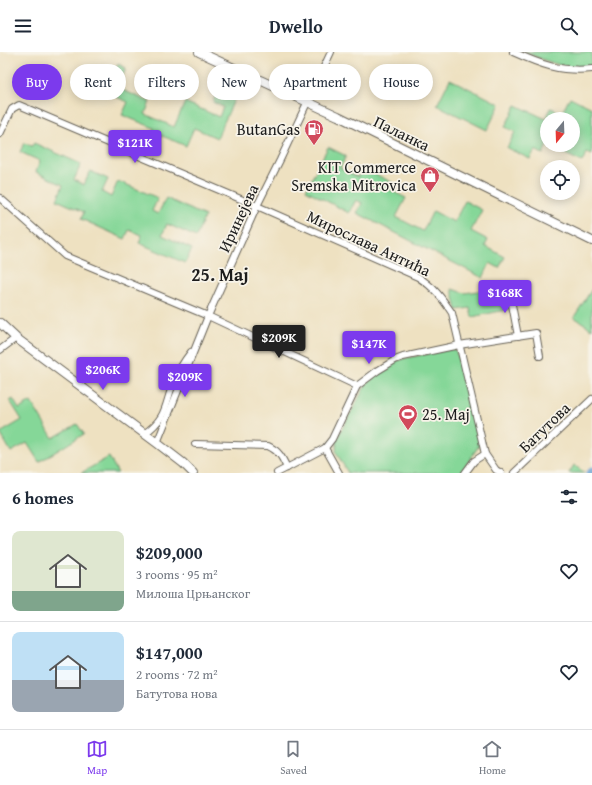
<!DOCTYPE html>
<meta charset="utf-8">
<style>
:root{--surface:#fff;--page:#f2f2f3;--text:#1f2937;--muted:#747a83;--line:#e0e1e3;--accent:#7c3aed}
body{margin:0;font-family:"Gentium Book Plus",serif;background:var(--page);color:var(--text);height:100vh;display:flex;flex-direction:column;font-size:15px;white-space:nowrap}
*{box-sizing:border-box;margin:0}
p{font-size:13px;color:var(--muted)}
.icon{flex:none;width:22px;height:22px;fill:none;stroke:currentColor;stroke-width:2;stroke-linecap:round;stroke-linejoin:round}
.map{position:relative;height:421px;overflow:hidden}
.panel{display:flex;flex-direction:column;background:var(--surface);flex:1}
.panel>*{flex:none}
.top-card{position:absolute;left:12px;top:12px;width:568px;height:36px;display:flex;gap:8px}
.needle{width:26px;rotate:199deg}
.buttons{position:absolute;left:540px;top:60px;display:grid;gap:8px}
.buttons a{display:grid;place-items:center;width:40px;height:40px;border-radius:50%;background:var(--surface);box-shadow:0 2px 10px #0003;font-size:20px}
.price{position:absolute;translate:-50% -34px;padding:0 9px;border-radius:4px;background:var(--accent);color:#fff;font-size:13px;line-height:26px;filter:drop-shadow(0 1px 2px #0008)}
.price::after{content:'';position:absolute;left:50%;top:24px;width:12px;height:9px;margin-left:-6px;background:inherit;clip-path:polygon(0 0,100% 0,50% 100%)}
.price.active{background:#222;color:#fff}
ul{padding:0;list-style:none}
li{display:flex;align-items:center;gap:12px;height:100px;padding:0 12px}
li+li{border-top:1px solid var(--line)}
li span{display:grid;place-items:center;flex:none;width:112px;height:80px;border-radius:8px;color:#555}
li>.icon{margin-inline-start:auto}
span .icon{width:48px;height:48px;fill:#fffc;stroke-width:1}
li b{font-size:17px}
h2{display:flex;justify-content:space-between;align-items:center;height:48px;padding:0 12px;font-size:17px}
.tag{padding:0 14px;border-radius:18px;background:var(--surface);box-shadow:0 2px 10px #0003;font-size:14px;line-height:36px}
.tag.active{background:var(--accent);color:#fff}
header{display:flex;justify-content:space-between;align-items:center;height:52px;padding:0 12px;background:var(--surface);font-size:18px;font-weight:700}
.tabs{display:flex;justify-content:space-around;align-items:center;height:56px;border-top:1px solid var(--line);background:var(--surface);font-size:11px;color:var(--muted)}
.tabs a{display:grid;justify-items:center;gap:2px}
.tabs .active{color:var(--accent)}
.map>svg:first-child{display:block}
</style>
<header><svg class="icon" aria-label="menu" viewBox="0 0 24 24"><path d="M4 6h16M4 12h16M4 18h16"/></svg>Dwello<svg class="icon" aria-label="search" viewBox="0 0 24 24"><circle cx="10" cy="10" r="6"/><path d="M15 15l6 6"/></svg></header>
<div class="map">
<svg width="592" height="421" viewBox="0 0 592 421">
<rect width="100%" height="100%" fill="#f7f3e8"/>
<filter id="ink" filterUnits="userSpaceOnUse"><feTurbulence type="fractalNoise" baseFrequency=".025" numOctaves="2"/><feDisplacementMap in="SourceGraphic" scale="8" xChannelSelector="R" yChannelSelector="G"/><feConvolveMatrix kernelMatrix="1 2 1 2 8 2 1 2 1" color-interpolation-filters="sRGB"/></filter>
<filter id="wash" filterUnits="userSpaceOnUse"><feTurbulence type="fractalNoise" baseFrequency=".012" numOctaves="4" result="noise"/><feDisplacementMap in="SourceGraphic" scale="16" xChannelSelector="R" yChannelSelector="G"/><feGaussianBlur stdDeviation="0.9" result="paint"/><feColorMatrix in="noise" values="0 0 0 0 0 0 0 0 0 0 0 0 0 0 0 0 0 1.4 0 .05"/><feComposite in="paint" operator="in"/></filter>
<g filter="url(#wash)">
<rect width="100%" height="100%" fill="#eee1c1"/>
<g fill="#85d798" stroke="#507a5a">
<path d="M524,0H592V13C570,20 544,8 524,0Z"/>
<path d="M118,12L126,16L118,36L150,50L145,62L174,75L185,50L219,65L223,55L213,50L216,42L225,45L229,36L238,39L217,86L194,76L186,94L153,80L154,76L122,63L128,50L94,35L100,22L112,27Z"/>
<path d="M450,27L500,52L487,78L437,53Z"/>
<path d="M570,45L592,56V103L587,101L582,110L559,99L561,93H573V67H547V93L543,102L535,98L530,107L507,96L515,80L505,75L516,53L546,67L551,56L562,61Z"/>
<path d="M24,91L32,94L34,91L81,112L74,128L84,133L90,119L108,127L102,140L111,145L118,129L158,146L152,159L158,162L166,146L205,164L196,185L167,172L162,183L192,197L185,211L139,191L142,183L129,178L125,187L81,167L84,160L57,148L63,133L36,120L40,109L20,100Z"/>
<path d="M328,95L346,104L340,116L358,125L363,116L393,131L390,138L406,146L396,165L423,179L433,159L454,170L465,149L482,158L471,179L488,188L485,194L505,205L499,216L490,211L483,226L357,161L362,151L356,148L349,161L306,138Z"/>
<path d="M452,237L465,241L491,237L507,243L510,257L472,265L470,256L457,258Z"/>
<path d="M592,237V277L574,265Z"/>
<path d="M453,297L456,299L480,392L461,421H348L336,400L337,386L367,331L394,310L406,306Z"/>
<path d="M13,347L19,357L31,350L53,386L77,372L84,382L39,410L27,391L11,400L0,381L22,368L10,349Z"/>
<path d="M109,405L118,421H81Z"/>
<path d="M574,413L585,421H569Z"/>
</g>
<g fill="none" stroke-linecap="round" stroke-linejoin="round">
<path stroke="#649fd4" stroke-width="7" d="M589,421L592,419"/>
</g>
</g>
<g filter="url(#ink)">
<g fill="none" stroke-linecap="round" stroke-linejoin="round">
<defs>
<g id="street">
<path d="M513,0C542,13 560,20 592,17"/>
<path d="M0,82L12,57L19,53L257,154L418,225C434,235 442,246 452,261L485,402L496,418L501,421"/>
<path d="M0,146L65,204L208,264L357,334"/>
<path d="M509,237L518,284"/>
<path d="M0,298L16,286"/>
<path d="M144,382C168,365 164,354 174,329C178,319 184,309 191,300"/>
<path d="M157,391L208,264L257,154L280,108L331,0"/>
<path d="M195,392L268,394C279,399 282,405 287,416"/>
<path d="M325,396L339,421"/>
<path d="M277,421L325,396L332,387L357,334L377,319L395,308L403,305L459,293L536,281L540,304"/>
<path d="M465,421L474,409L485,402"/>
<path d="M514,421L592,347"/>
</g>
<g id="secondary">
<path d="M199,0L338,64L592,189"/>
<path d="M0,271L16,286L157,391L183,411L193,421"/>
</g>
</defs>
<use href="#street" stroke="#666156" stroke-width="8"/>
<use href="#secondary" stroke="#666156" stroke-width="10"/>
<use href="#street" stroke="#fff" stroke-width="6"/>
<use href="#secondary" stroke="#fff" stroke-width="8"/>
</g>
</g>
<defs>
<symbol id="fuel-pin" viewBox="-11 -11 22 30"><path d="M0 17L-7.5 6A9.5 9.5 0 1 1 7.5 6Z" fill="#d1495b" stroke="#f7f3e8"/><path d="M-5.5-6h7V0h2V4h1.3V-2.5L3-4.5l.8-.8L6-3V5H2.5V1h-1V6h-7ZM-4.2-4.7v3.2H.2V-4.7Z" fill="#fff"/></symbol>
<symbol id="shop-pin" viewBox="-11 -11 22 30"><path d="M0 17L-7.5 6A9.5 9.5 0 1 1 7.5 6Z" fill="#d1495b" stroke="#f7f3e8"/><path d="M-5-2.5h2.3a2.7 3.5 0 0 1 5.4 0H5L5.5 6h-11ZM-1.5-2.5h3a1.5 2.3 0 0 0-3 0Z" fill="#fff"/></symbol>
<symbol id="stadium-pin" viewBox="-11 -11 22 30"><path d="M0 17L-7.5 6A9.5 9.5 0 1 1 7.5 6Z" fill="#d1495b" stroke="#f7f3e8"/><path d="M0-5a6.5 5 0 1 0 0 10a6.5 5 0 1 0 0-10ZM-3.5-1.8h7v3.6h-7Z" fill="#fff"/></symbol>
</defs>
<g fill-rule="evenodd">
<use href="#fuel-pin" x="303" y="66" width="22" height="30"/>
<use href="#shop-pin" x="419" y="113" width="22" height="30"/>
<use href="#stadium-pin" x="397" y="351" width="22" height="30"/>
</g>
<g text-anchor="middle" stroke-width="3.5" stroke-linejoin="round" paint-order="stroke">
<g font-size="16" fill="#1c1c1c" stroke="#f7f3e8" text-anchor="end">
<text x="300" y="83">ButanGas</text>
<text x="416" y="121">KIT Commerce<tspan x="416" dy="18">Sremska Mitrovica</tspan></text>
<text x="422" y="368" text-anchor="start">25. Maj</text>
</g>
<g font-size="16" fill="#1c1c1c" stroke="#f7f3e8">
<text transform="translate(402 81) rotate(26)" y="6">Паланка</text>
<text transform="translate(238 166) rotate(-65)" y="6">Иринејева</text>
<text transform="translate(369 191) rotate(25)" y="6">Мирослава Антића</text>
<text transform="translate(544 375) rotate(-44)" y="6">Батутова</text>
</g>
<g font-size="18" font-weight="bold" fill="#1c1c1c" stroke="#f7f3e8">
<text x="220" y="229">25. Мај</text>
</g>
</g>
</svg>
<div class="buttons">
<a><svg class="needle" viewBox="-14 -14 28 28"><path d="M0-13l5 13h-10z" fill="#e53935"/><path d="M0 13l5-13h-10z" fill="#747a83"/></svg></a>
<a><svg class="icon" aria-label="locate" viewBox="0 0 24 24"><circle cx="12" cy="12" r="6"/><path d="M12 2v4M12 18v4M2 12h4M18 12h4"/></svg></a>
</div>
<b class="price" style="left:135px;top:112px">$121K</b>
<b class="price" style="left:505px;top:262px">$168K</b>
<b class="price active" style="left:279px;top:307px">$209K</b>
<b class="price" style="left:369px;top:313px">$147K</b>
<b class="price" style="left:103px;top:339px">$206K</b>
<b class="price" style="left:185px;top:346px">$209K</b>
<div class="top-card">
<a class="tag active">Buy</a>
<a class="tag">Rent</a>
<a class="tag">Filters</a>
<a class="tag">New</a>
<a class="tag">Apartment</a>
<a class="tag">House</a>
</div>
</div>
<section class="panel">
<h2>6 homes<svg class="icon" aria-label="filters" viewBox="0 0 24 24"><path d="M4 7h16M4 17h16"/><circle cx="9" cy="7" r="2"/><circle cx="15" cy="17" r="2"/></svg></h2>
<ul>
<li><span style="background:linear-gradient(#dfe7d0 75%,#7fa58c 0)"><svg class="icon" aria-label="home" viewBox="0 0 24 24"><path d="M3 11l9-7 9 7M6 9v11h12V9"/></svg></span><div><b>$209,000</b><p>3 rooms · 95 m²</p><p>Милоша Црњанског</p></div><svg class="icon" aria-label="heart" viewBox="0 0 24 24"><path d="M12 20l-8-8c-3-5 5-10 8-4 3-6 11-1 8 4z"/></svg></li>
<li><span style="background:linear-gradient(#bfe0f5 60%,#9aa5b1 0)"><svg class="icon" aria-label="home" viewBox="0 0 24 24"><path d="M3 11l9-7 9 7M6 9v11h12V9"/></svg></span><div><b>$147,000</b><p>2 rooms · 72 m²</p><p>Батутова нова</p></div><svg class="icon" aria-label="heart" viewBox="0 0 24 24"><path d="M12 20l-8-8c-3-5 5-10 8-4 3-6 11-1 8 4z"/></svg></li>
</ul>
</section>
<nav class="tabs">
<a class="active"><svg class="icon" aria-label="map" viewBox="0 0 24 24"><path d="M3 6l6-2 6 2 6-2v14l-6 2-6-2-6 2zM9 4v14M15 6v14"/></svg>Map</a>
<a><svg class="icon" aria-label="saved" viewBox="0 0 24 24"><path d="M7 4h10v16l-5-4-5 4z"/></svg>Saved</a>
<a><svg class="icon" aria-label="home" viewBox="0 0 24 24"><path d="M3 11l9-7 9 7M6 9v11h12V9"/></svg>Home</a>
</nav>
